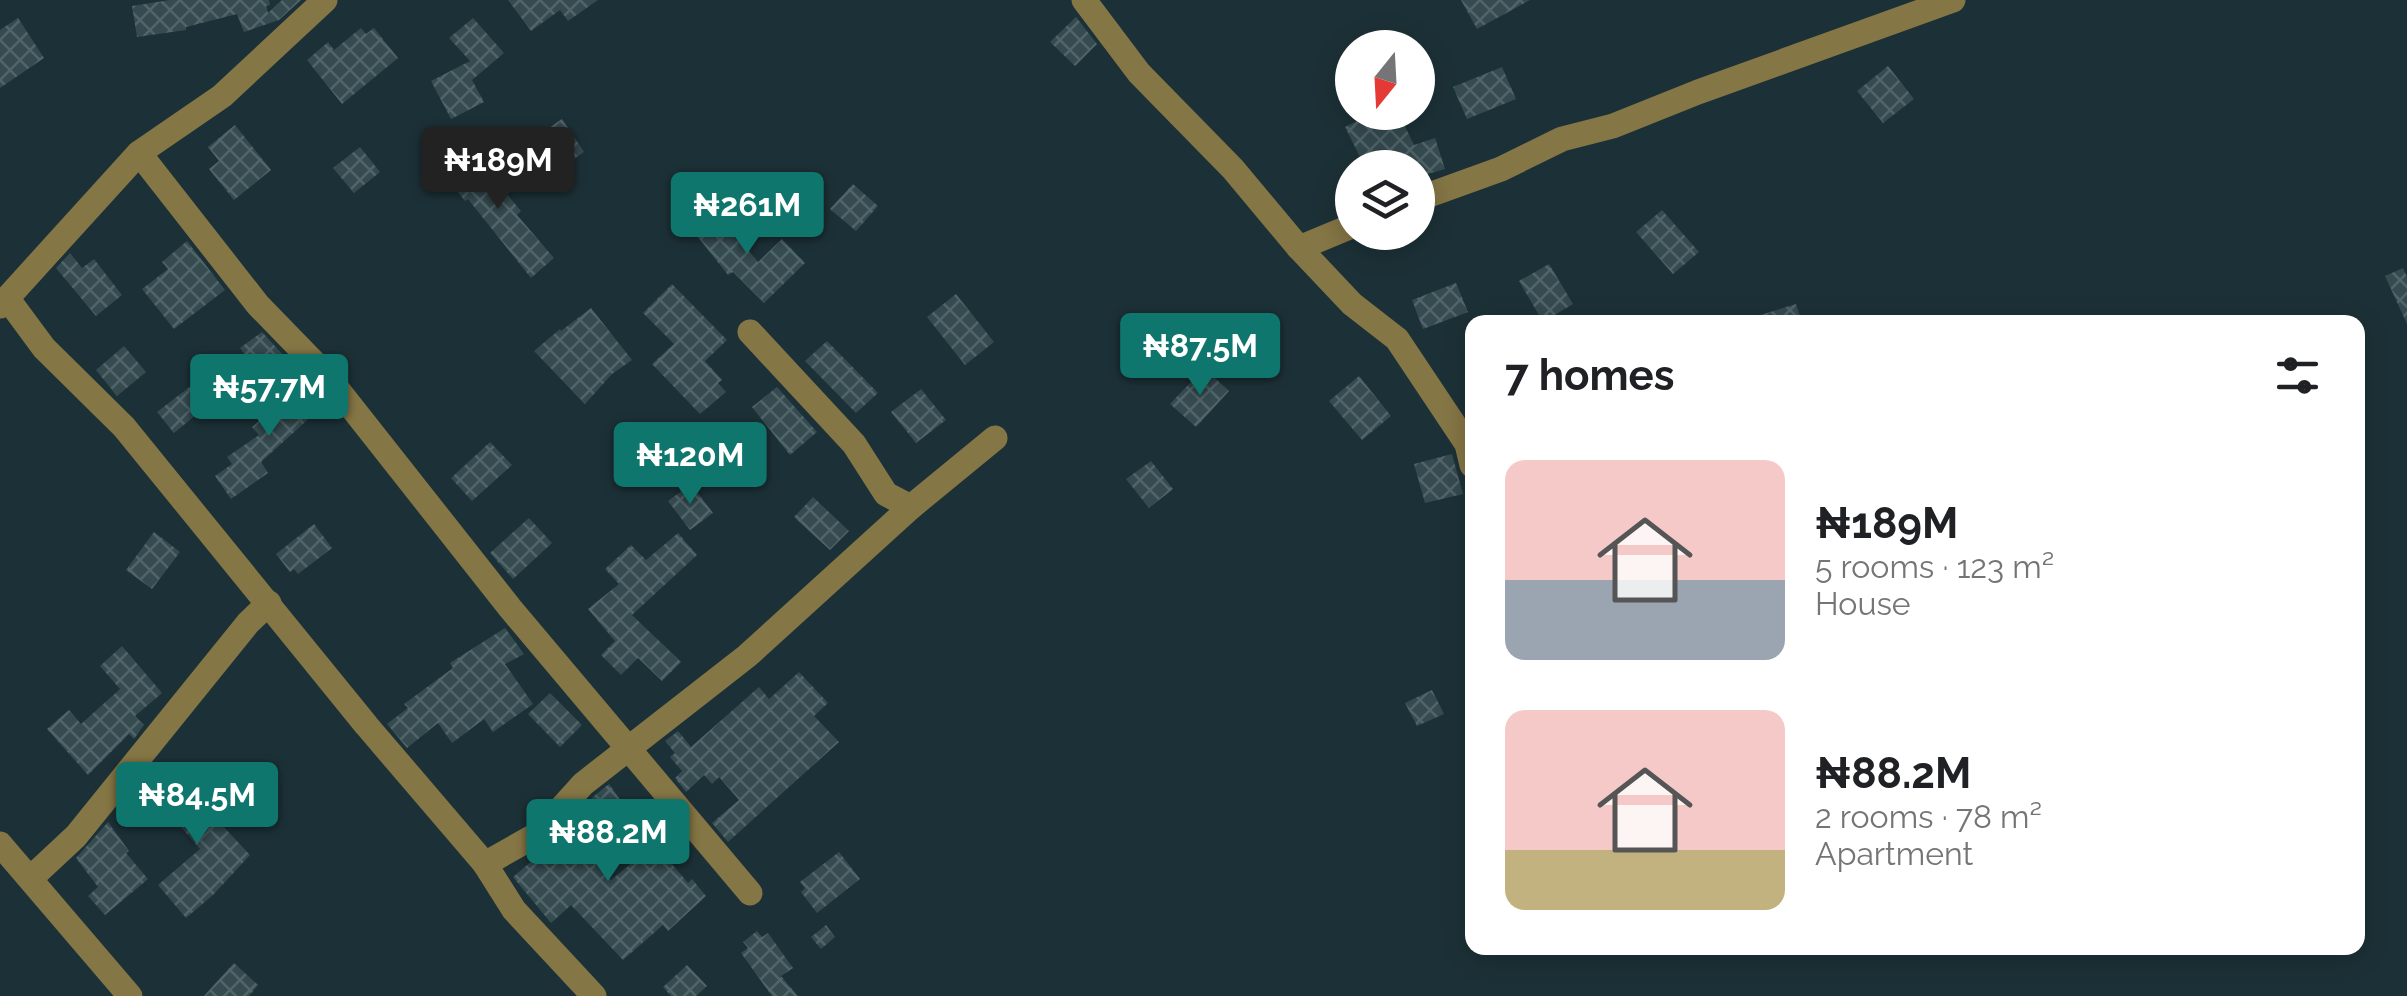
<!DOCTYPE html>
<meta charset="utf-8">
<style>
:root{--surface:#fff;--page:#f2f2f2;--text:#202124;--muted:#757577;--accent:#0f766e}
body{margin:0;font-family:Raleway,sans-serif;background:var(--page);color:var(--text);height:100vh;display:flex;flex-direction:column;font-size:38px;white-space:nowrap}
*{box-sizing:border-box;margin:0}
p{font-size:32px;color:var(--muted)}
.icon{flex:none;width:55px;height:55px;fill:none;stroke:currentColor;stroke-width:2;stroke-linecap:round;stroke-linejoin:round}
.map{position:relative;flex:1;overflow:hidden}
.details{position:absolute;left:1465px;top:315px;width:900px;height:640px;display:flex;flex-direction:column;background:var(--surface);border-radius:20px;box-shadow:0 5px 25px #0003}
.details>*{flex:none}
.needle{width:65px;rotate:198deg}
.buttons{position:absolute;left:1335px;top:30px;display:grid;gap:20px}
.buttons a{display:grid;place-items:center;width:100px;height:100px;border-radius:50%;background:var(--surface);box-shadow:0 5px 25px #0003;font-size:50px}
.price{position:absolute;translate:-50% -85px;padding:0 22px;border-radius:10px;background:var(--accent);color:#fff;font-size:32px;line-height:65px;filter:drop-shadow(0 2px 5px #0008)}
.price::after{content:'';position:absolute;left:50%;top:60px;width:30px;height:22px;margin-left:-15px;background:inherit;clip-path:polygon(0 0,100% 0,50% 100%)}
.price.on{background:#222;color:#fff}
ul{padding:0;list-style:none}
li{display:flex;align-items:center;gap:30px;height:250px;padding:0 40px}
li span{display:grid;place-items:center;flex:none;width:280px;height:200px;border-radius:20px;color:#555}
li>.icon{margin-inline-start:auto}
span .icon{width:120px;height:120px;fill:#fffc;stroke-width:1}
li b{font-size:42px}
h2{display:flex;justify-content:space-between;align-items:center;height:120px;padding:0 40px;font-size:42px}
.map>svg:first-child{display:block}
</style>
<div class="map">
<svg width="2407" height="996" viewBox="0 0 2407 996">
<defs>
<pattern id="building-cross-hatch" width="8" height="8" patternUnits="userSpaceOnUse" patternTransform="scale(2.5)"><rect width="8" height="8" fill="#354b50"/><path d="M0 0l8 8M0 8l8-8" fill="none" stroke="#516469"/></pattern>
</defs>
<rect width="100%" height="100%" fill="#1c3137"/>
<g fill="url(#building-cross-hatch)">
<path d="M170,0H269L270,5L266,6L268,13L282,0H301L279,20L244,32L237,14L186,27V30L137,37L132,6Z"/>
<path d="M508,0H598L568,21L560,10L531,31Z"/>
<path d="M1461,0H1530L1477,29Z"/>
<path d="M1076,17L1097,44L1075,66L1050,42Z"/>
<path d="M18,18L44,58L0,88V30Z"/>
<path d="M473,18L504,53L472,80L484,102L451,119L431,81L470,61L449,38Z"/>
<path d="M361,28L366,34L374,28L398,58L342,104L307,60L328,42L334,50Z"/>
<path d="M1888,66L1914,99L1883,123L1857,91Z"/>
<path d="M1502,67L1516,99L1467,119L1453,87Z"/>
<path d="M1374,112H1398L1414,145L1435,138L1445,169L1418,177V168H1386L1380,149L1361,159L1345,127Z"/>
<path d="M562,119L584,152L555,172L532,139Z"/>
<path d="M235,125L271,170L234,200L209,169L219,161L208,147Z"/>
<path d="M360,147L380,172L354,193L333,168Z"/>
<path d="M471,151L521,211L517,215L554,258L531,278L468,199L465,201L442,172Z"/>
<path d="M853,184L878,206L856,231L830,209Z"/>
<path d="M714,208L758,262L782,239L805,263L764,303L733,272L728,275L690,227Z"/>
<path d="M1662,210L1699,252L1673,274L1636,232Z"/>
<path d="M187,241L225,290L174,329L142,289L168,269L162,262Z"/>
<path d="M70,253L82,268L94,259L122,295L96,316L56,268Z"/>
<path d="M1549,264L1573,304L1543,322L1519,281Z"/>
<path d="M2403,268L2407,277V324L2385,276Z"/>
<path d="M1456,283L1468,312L1423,329L1412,300Z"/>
<path d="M672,284L727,340L705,361L722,380L718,383L726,392L700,414L652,364L674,344L643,313Z"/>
<path d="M956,294L994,342L965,365L927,317Z"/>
<path d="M1796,304L1802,322H1748L1747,319Z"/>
<path d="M591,308L632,360L612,374L585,404L534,351L560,329L561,331Z"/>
<path d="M262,332L284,356L259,374L240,348Z"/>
<path d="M827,341L878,393L856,413L805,361Z"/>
<path d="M124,346L146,372L117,396L96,370Z"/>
<path d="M1204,368L1229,391L1196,427L1170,404Z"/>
<path d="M1359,376L1391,416L1362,440L1329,401Z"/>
<path d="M303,381L325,404L261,462L268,473L231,499L215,476L232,464L227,457L259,435L252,427Z"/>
<path d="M192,385L208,405L174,433L157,412Z"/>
<path d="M777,387L817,432L790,455L752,407Z"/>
<path d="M921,389L946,420L916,443L891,412Z"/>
<path d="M490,442L512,465L472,501L451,478Z"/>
<path d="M1452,454L1463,494L1425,503L1414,464Z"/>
<path d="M1151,461L1173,489L1149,508L1126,479Z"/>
<path d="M691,484L713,513L690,530L668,501Z"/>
<path d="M813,497L849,531L830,550L794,517Z"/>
<path d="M529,518L552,543L513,579L490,553Z"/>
<path d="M314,524L332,548L298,574L294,569L290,572L276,554Z"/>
<path d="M154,532L180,552L152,589L126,570Z"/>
<path d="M678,533L697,555L632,615L681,662L662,681L638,658L621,675L601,655L615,641L588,609L619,584L605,569L631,545L646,560Z"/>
<path d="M505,628L524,654L505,664L533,704L493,732L484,719L452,743L438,723L407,748L387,724L408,708L404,704L453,668L450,663Z"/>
<path d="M122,646L162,693L135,716L144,725L134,739L129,734L88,775L47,729L69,710L81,724L120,689L100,666Z"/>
<path d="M799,672L828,703L814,716L839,742L728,842L712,823L739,800L719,777L712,784L704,775L686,792L675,778L682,771L670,757L675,753L665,741L678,731L691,747L759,687L769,699Z"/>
<path d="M1432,690L1444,714L1417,726L1405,703Z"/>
<path d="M550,693L582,725L560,747L528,714Z"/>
<path d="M171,770L250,855L213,895L186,918L158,885L200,849L148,789Z"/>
<path d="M609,784L624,805L623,810L579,840L591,853L588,855L611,880L655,844L688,883L692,879L706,896L668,931L663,925L623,960L571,905L551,923L513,877L546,849L594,796Z"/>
<path d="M108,822L129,851L126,853L148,879L105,915L88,896L98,887L76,858Z"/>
<path d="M839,852L860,879L817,913L801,892L805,888L800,882Z"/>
<path d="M826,925L835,937L821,949L811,937Z"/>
<path d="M757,931L762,937L768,933L793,968L781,976L798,996H772L741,953L748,948L743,942Z"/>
<path d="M234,963L258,985L249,996H204Z"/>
<path d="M687,965L707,986L696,996H671L663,987Z"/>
</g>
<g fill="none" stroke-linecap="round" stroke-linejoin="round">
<g stroke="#857645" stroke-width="25">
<path d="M1084,0L1139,73L1233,169L1299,248L1352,304L1397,339L1467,444L1472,465"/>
<path d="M139,153L258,305L327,376L510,608L750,893"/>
<path d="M1418,199L1501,169L1562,139L1613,126L1698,92L1953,0"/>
<path d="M1299,248L1352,226"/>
<path d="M7,298L44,348L124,427L367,726L485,864L514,910L594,996"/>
<path d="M0,306L139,153L222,96L325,0"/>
<path d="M750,332L854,444L886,494L911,507"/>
<path d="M0,844L130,996"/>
<path d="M485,864L538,834L583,784L747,656L911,507L995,438"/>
<path d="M31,878L76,836L248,623L269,603"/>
</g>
</g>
</svg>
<div class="buttons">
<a><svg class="needle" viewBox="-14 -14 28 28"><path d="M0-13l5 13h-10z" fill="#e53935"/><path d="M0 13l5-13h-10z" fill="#757577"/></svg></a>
<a><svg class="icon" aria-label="layers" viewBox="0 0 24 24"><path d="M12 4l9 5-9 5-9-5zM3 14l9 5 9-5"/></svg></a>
</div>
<b class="price on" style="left:498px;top:212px">₦189M</b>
<b class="price" style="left:747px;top:257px">₦261M</b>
<b class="price" style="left:1200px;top:398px">₦87.5M</b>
<b class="price" style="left:269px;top:439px">₦57.7M</b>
<b class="price" style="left:690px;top:507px">₦120M</b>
<b class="price" style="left:197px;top:847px">₦84.5M</b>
<b class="price" style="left:608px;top:884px">₦88.2M</b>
<section class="details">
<h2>7 homes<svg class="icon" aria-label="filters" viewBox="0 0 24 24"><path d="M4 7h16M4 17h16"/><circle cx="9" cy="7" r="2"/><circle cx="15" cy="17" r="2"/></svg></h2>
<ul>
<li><span style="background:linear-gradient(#f6c9c9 60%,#9aa5b1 0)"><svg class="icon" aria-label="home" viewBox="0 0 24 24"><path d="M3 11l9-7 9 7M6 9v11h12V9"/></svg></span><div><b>₦189M</b><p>5 rooms · 123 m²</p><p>House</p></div></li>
<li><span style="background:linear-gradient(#f6c9c9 70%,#c2b280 0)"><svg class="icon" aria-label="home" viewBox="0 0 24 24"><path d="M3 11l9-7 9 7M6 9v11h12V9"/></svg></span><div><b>₦88.2M</b><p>2 rooms · 78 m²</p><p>Apartment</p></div></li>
</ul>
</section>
</div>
